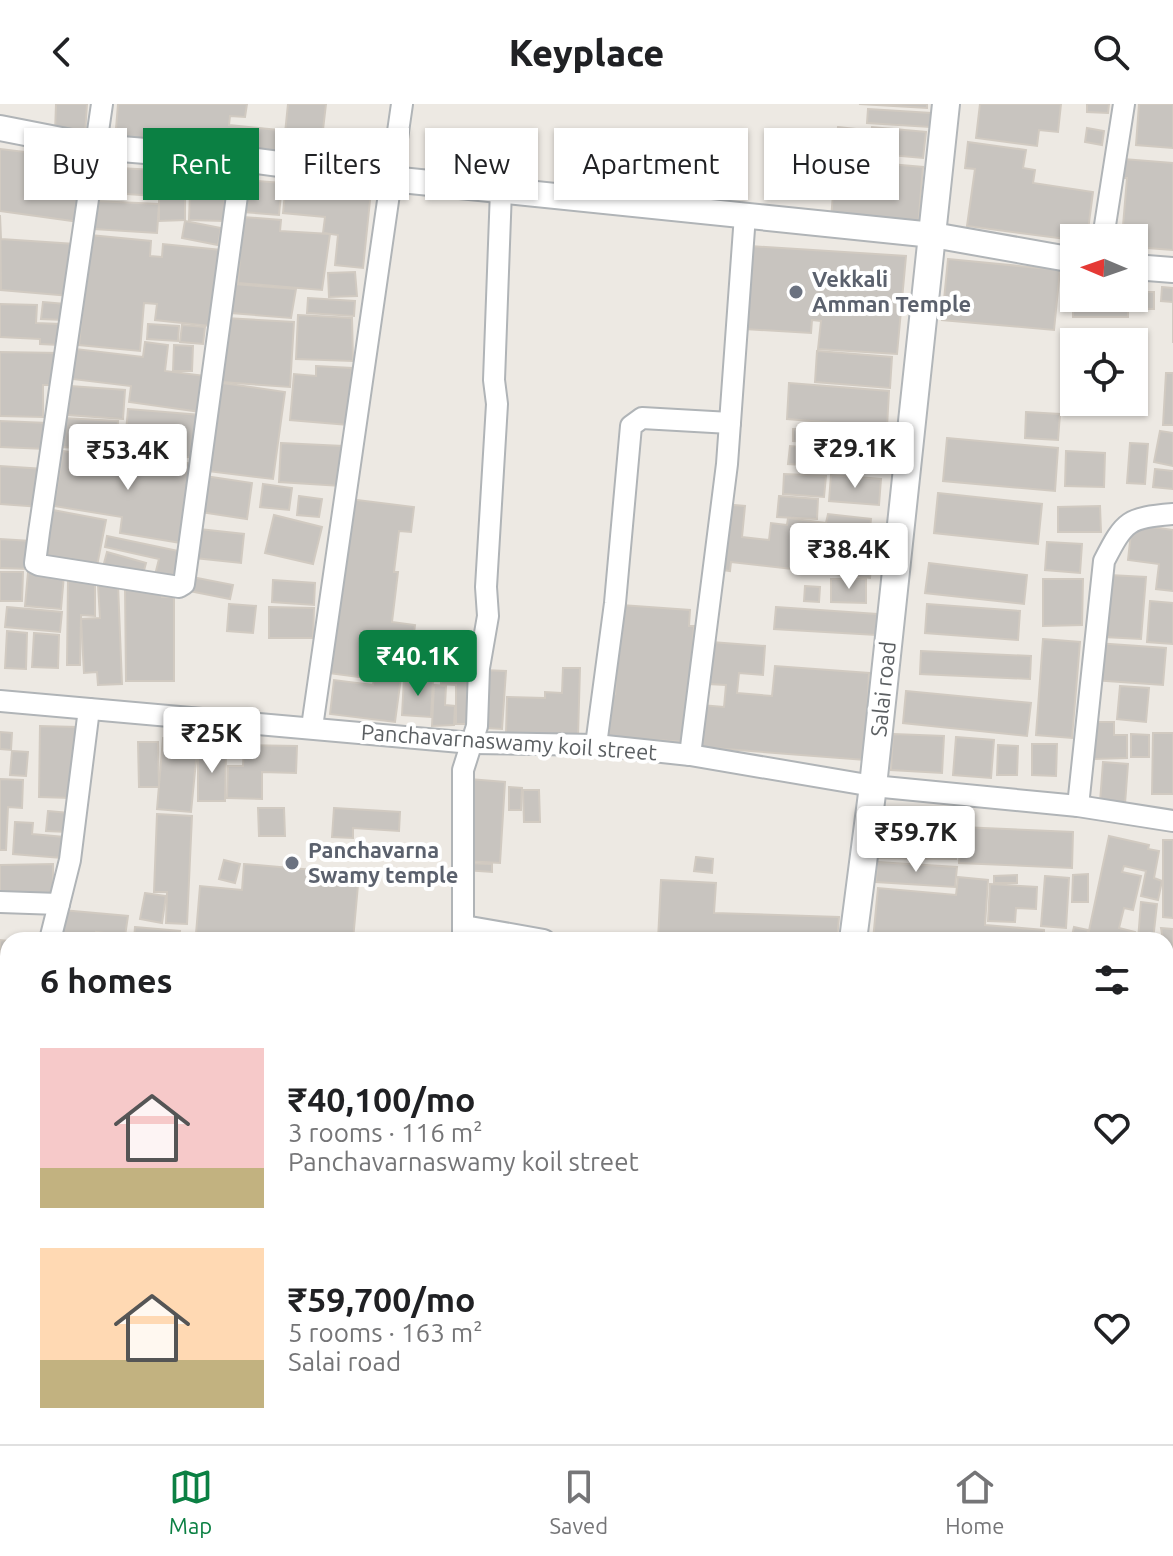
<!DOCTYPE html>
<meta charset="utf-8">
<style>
:root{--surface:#fff;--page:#f6f6f6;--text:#202124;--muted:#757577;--line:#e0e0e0;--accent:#0b8043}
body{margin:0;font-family:Ubuntu,sans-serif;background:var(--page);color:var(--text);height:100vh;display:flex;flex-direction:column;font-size:30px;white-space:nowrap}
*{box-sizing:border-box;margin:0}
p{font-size:26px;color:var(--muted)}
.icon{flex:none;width:44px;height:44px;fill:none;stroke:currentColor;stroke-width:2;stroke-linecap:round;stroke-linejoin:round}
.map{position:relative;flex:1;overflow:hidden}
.panel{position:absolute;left:0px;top:828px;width:1174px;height:512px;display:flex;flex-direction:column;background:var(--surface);border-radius:24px 24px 0 0;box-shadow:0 2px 6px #0004}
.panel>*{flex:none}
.banner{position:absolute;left:24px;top:24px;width:1126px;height:72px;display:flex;gap:16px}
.needle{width:52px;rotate:272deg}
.tools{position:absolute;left:1060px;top:120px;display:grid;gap:16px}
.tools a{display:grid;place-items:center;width:88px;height:88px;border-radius:0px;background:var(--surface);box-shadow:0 2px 6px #0004;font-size:40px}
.price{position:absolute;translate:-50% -68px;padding:0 18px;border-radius:8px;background:#fff;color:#222;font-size:26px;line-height:52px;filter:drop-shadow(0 2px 4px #0008)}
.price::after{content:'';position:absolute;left:50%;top:48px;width:24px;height:18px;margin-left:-12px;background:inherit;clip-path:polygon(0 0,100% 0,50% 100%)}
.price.on{background:var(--accent);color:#fff}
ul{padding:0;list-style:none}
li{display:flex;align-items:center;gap:24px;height:200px;padding:0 40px}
li span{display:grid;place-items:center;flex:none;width:224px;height:160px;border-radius:0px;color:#555}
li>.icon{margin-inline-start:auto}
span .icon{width:96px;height:96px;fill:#fffc;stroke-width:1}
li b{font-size:34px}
h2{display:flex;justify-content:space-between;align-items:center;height:96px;padding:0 40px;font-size:34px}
.pill{padding:0 28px;border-radius:0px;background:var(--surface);box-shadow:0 2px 6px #0004;font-size:28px;line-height:72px}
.pill.on{background:var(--accent);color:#fff}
header{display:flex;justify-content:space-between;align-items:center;height:104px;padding:0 40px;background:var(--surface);font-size:36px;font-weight:800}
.dock{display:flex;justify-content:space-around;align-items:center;height:112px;border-top:2px solid var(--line);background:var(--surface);font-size:22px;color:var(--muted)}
.dock a{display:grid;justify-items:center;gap:4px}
.dock .on{color:var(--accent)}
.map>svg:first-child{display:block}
</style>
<header><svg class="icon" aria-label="back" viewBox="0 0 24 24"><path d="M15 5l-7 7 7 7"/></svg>Keyplace<svg class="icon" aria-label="search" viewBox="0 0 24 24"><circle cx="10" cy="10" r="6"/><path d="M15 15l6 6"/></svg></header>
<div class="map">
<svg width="1173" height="1340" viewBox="0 0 1173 1340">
<rect width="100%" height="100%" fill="#ede9e3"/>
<g fill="#c8c4bf" stroke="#d1cac1" stroke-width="2">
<path d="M56,0H87L85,31L55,29Z"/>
<path d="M118,0H247L245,13L230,12L229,21L278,26L276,52L115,37Z"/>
<path d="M288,0H326L321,43L284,39Z"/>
<path d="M859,0H927V4Z"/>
<path d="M980,0H1061L1058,28L1039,26L1037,42L976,34Z"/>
<path d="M1087,0H1109L1108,9L1087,8Z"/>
<path d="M1139,0H1173V44L1136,41Z"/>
<path d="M868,5L931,9L930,23L867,19Z"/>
<path d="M838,23L855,25L854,33L871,35L872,23L926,28L923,54L867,49V58L923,63L918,123L831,116Z"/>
<path d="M1087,24L1104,27L1102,41L1085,38Z"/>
<path d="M968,38L1026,46L1023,64L1035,66L1033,79L1093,88L1087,134L1074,136L967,122L975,65L965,64Z"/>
<path d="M0,45L34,49L32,63L56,66L58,56L88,59L80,118L0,107Z"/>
<path d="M1123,55L1173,59V146L1134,143V134H1122L1127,74H1121Z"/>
<path d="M100,63L173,67L172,82L156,81L155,92L98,88Z"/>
<path d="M186,69L227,72L226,86L184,83Z"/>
<path d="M245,76L282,79L279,111L243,108Z"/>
<path d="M286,79L371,87L363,164L335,161L338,131L323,129L325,113L283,109Z"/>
<path d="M185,84V116L159,117V85Z"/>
<path d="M190,87L225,88L224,117L189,116Z"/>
<path d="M95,97L159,100L157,129L94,125Z"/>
<path d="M0,111L1,135L75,140L70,192L1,186Z"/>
<path d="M243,113L281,116L280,127L330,130L322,186L238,179Z"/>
<path d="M185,117L221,124L218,141L182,134Z"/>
<path d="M90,131L151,137L150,152L162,153L163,140L221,146L210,222L155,216L157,200L144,199L140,247L79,241Z"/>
<path d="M750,142L906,152L897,250L818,245L821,217L812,216L811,229L745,225Z"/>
<path d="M948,155L1060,166L1054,226L942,216Z"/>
<path d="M355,168L357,192L329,193L328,169Z"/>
<path d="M1073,175L1074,194H1134V176H1141V188H1154V205H1128V213H1073Z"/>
<path d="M233,180L296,185L291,214L231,209Z"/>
<path d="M1162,183L1173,184V239V198L1161,197Z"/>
<path d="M308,194L355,197L354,212L307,209Z"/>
<path d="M43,198L65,200L64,216L41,215Z"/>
<path d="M0,200L37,201L36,219L60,220L59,241L40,240V235L0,233Z"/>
<path d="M298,211L352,214L353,257L296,255Z"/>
<path d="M225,214L294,218L290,283L221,278Z"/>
<path d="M148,220L179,222L178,237L147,235Z"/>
<path d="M182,221L205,223L203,240L180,238Z"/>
<path d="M145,238L168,241L165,267L206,272L201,308L129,298L131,282L72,275L76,245L143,253Z"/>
<path d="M174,241L193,242L192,267H173Z"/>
<path d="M817,247L892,253L890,284L815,278Z"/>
<path d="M0,248L59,249L58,281H43V313L0,312Z"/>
<path d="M316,262L352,264L348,321L290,316L294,270L316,272Z"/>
<path d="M1166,269H1173V321H1163Z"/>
<path d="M222,279L285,288L273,375L207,367Z"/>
<path d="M789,279L889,287L887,323L787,315Z"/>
<path d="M70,282L125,286L123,315L67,311Z"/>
<path d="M128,305L201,311L197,354L165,351V343L125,340Z"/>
<path d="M1026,308L1060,310L1058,336L1025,334Z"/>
<path d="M63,314L118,317L116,346L61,343Z"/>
<path d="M0,317L48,319L46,345L0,343Z"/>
<path d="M793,325L817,326V338L793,337Z"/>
<path d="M1160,327L1173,329V362L1154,358Z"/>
<path d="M826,330L888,334L886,366L788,360L790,342L825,345Z"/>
<path d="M947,334L1058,344L1055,387L943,377Z"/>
<path d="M281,339L343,342L341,382L279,378Z"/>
<path d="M1130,339L1148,340L1145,380L1127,379Z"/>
<path d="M63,347L121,356L122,348L193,360L181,439L120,429L122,413L54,402Z"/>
<path d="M1066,347L1105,349L1104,383L1065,382Z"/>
<path d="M0,362L44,365L41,403L0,400Z"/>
<path d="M1155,365L1173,367V385L1153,383Z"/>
<path d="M784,370L826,372L824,393L783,390Z"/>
<path d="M831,371L881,375L879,401L829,397Z"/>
<path d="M205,372L252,379L247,415L200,408Z"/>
<path d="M263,380L292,384L289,406L260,403Z"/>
<path d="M938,389L1042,400L1038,440L934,429Z"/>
<path d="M299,392L322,395L319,413L297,411Z"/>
<path d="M779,392L818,395L817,415L777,413Z"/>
<path d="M349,395L414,403L411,428L399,427L394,468H398L392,518L415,521L409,567L402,566L395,618L330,610L334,576L373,581L374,575L328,569Z"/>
<path d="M722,400L745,402L742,433L769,436L771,419L787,421L788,414L826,419L828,410L871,415L867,455L872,456L870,474L731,458L730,467L715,465Z"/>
<path d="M1100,402L1101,428H1058V403Z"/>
<path d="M53,406L106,416L96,467L43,457Z"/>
<path d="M274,411L322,423L313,460L265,449Z"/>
<path d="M1132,420L1173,426V487L1156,485L1159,460L1128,456Z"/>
<path d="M199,425L244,430L241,459L195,454Z"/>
<path d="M107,432L183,448L177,476L155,471L159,455L105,443Z"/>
<path d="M0,435L31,437L30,465L0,464Z"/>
<path d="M1047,438L1082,440L1080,469L1045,466Z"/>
<path d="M107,448L146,459L142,474L103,463Z"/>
<path d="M929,459L1027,471L1024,500L925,489Z"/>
<path d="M0,468H23L22,497H0Z"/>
<path d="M28,468L64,471L61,505L25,502Z"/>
<path d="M1109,471L1146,473L1141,535L1104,533Z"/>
<path d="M192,473L233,481L230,495L189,487Z"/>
<path d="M831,475H866V499L831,498Z"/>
<path d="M1043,475H1083L1082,521L1043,522Z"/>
<path d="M68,476H95V512L81,511L80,561H67Z"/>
<path d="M273,476L315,479L314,501L272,498Z"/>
<path d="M118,480L122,580L98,581L97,568L84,569L81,515L100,514L98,481Z"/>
<path d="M125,482H162V493H174V577H126Z"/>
<path d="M805,482L820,483L819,498L804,497Z"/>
<path d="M1150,497L1173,499V540L1147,538Z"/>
<path d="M229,500L256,502L253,529L227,527Z"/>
<path d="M927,500L1020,507L1018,536L925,529Z"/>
<path d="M621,501L690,506L689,522H694L687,638L605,633L608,589L615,590Z"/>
<path d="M7,503L62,508L60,528L5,523Z"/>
<path d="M269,503L314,504L313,534H269Z"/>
<path d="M776,503L877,510L876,531L774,525Z"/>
<path d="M7,527L27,529L26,565L5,564Z"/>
<path d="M34,529L59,531L58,564L32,563Z"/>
<path d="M1043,535L1080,538L1072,634L1036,631Z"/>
<path d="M711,538L765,542L763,571L739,569L737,589L772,592L775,562L869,569L865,656L699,643L702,601L724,603L726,581L708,580Z"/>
<path d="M1096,539L1166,544L1163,581L1093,576Z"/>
<path d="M921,547L1031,552L1030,575L920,570Z"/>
<path d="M563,564H580L578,632L506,630L507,593L545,594V588L562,589Z"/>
<path d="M483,566L506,567L502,625L486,624Z"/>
<path d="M441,569H474V620H456V581L441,580Z"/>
<path d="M404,574L433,576L431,613L402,611Z"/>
<path d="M434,581L446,582L445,601L455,602L454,621L432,622Z"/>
<path d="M1120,582L1149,584L1146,618L1117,615Z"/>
<path d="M906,587L1031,599L1027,632L903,619Z"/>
<path d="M1093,618H1114V631H1127V654L1094,655Z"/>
<path d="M40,622L77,623L71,694L39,693Z"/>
<path d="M0,628L12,629L11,646L0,645Z"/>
<path d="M1153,629H1173V690H1152Z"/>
<path d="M893,630L944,632L942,669L891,666Z"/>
<path d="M1131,630L1149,631V653H1131Z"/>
<path d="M956,633L994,636L991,674L953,671Z"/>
<path d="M163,634L198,637L191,708L157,705Z"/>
<path d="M138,638H158L159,683H139Z"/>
<path d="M1032,640H1057L1056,672L1032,671Z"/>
<path d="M244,641L297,642L296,669L262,668V695L227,694L228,662H243Z"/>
<path d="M998,641L1018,642L1017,671H997Z"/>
<path d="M198,645L226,646L225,697H198Z"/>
<path d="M12,647L28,648L26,672L10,671Z"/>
<path d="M1103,658L1128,660L1125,700L1100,698Z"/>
<path d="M0,675L23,676L22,704L8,703L6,746H0Z"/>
<path d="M469,675L505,678L500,759L464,757Z"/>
<path d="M509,683L522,684L521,706H509Z"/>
<path d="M523,686H539L540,718H524Z"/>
<path d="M258,704H284L285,732H259Z"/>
<path d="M334,704L400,708L399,727L353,724V734L332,733Z"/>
<path d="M48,707L69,709L68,728L46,727Z"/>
<path d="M157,710L192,712L187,820L166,819L167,788H154Z"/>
<path d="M876,717L956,718V755L875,754Z"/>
<path d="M15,718L33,719L32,730L64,733L62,754L13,750Z"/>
<path d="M961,723L1073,728L1072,764L959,759Z"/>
<path d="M1109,732L1149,741L1148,745L1159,747L1154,774L1162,777L1158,796L1141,792L1146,767L1124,762L1122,768L1141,772L1133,806L1124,804L1119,824L1135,828L1133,836H1087Z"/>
<path d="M1163,736H1173V814L1163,813Z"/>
<path d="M696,753L713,755L712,769L694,767Z"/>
<path d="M224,756L240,760L235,779L219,775Z"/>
<path d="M877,758L957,763L955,783L876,778Z"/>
<path d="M466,759L492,760V768L465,766Z"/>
<path d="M53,760V790H0V761Z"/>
<path d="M244,760L359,770L353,836H234L196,830L200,782L242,786Z"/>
<path d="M1088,770V798H1072L1073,771Z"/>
<path d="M1017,771V779H994V772Z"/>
<path d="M1045,772L1069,774L1066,824L1041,822Z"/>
<path d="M958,773L988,776L985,821L1044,826V836H873L878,784L956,791Z"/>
<path d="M661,776L716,779L714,809L839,813L837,836H658Z"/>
<path d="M990,780L1037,783L1036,805L1016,804L1015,818L988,817Z"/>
<path d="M145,789L166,792L162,819L140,815Z"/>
<path d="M1141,798L1157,800L1153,836H1138Z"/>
<path d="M62,806L128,812L125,832L96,828L95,836H58Z"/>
<path d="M135,823L180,827L179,836H134Z"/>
<path d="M1074,823L1088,826L1086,836H1071Z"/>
<path d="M1161,824L1173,825V853H1166Z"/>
<path d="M0,836L8,837V860L0,859Z"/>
<rect x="1166" y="864" width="7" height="59"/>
<path d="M0,900L8,901V930L0,929Z"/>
<path d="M1171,965H1173V1064L1166,1063Z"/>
<path d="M1166,1071L1173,1072L1172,1107H1166Z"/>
<path d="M0,1113H8V1149L0,1148Z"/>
<rect x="0" y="1153" width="8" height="65"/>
<path d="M1166,1204L1173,1205V1262L1166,1261Z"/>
<path d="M0,1311H8V1332H21V1340H0Z"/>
<path d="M25,1332L90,1338V1340H25Z"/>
<path d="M98,1332H148L197,1336L196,1340H98Z"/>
<path d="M273,1332L327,1336L328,1332H345L344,1340H273Z"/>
<rect x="373" y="1332" width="22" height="8"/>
<path d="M413,1332H435L434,1340H412Z"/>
<path d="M455,1332H500V1336H536V1340H455Z"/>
<path d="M573,1332H632L630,1340H577L571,1338Z"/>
<path d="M636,1332H735L734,1340H635Z"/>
<path d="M763,1332H825L824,1340H763Z"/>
<path d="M979,1332H1110L1109,1339L1115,1340H978Z"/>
<rect x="918" y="1333" width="24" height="7"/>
</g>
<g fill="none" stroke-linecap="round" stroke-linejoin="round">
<defs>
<g id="minor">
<path d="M102,0L39,428L35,459L39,461L179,483L184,480L242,55"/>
<path d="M1103,134L1124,0"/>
<path d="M0,597L472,639L596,641L690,651L873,682L1078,702L1173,717"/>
<path d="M312,623L402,0"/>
<path d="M596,641L615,499L631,322L642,314L730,319"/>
<path d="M690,651L727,360L745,111"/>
<path d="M1078,702L1104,457C1125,416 1128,414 1173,410"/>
<path d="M0,798L59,800"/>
<path d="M464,822L544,836"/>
<path d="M50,836L70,756L89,605"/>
<path d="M463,836V666L477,622L479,564L488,512L486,483L497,300L494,276L501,86"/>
<path d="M1166,928L1173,929"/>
<path d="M0,1028L8,999"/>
<path d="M0,1222H8"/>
<path d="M452,1332V1340"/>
<path d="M264,1340L265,1332"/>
<path d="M749,1340L750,1332"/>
<path d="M843,1340L844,1332"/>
<path d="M951,1340L952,1332"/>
</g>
<g id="tertiary">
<path d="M0,24L97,43L242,55L391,75L933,131L1074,156"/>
<path d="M1134,163L1173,166"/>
</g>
<g id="secondary">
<path d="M853,836L873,682L946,0"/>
<path d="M0,1056L8,1057"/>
<path d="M1166,1185L1173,1187"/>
</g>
</defs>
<use href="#minor" stroke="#b0b4b7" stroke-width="24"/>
<use href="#tertiary" stroke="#b0b4b7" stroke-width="28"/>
<use href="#secondary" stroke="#b2b6b9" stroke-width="30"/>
<use href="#minor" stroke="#fff" stroke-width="20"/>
<use href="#tertiary" stroke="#fff" stroke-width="24"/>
<use href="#secondary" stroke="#fff" stroke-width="26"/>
</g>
<g fill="#6b7280" stroke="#fff" stroke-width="3">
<circle cx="796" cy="188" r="8"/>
<circle cx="292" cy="759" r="8"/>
</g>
<g text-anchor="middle" stroke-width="8" stroke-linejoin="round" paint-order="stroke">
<g font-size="22" font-weight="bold" fill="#5b616d" stroke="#fff" text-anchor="start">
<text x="812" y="183">Vekkali<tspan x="812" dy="25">Amman Temple</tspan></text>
<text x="308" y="754">Panchavarna<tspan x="308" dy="25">Swamy temple</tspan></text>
</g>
<g font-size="22" fill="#5b5f62" stroke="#fff">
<text transform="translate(883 585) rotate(-84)" y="8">Salai road</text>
<text transform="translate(509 638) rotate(4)" y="8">Panchavarnaswamy koil street</text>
</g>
</g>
</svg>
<div class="tools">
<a><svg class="needle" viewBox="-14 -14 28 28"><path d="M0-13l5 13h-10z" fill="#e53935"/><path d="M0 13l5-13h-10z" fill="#757577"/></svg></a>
<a><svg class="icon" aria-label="locate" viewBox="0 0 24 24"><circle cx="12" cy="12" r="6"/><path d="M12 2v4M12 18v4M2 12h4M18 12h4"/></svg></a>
</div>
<b class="price" style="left:855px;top:386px">₹29.1K</b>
<b class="price" style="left:128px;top:388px">₹53.4K</b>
<b class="price" style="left:849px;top:487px">₹38.4K</b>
<b class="price on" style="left:418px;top:594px">₹40.1K</b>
<b class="price" style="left:212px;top:671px">₹25K</b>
<b class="price" style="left:916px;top:770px">₹59.7K</b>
<div class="banner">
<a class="pill">Buy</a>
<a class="pill on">Rent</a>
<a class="pill">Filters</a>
<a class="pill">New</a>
<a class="pill">Apartment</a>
<a class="pill">House</a>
</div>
<section class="panel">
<h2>6 homes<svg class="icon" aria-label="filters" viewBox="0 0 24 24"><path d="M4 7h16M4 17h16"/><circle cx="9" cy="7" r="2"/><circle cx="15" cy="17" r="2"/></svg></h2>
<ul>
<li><span style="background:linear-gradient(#f6c9c9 75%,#c2b280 0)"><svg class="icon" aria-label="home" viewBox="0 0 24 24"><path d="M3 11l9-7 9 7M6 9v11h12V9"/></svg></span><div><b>₹40,100/mo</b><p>3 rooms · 116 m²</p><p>Panchavarnaswamy koil street</p></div><svg class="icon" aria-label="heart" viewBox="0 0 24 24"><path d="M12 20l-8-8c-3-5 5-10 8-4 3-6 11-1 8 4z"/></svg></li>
<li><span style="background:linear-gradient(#ffd9b3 70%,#c2b280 0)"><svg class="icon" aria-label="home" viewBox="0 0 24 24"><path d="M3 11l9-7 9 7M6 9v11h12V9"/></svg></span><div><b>₹59,700/mo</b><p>5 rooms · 163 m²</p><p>Salai road</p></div><svg class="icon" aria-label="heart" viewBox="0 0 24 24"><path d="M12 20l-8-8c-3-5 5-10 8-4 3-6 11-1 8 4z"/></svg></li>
</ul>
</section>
</div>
<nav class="dock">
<a class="on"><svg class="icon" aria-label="map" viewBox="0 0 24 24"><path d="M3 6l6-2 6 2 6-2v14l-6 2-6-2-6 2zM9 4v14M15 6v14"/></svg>Map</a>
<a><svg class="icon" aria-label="saved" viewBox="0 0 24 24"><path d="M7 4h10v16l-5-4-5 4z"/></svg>Saved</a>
<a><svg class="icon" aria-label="home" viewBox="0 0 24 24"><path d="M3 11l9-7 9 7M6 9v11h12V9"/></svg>Home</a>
</nav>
